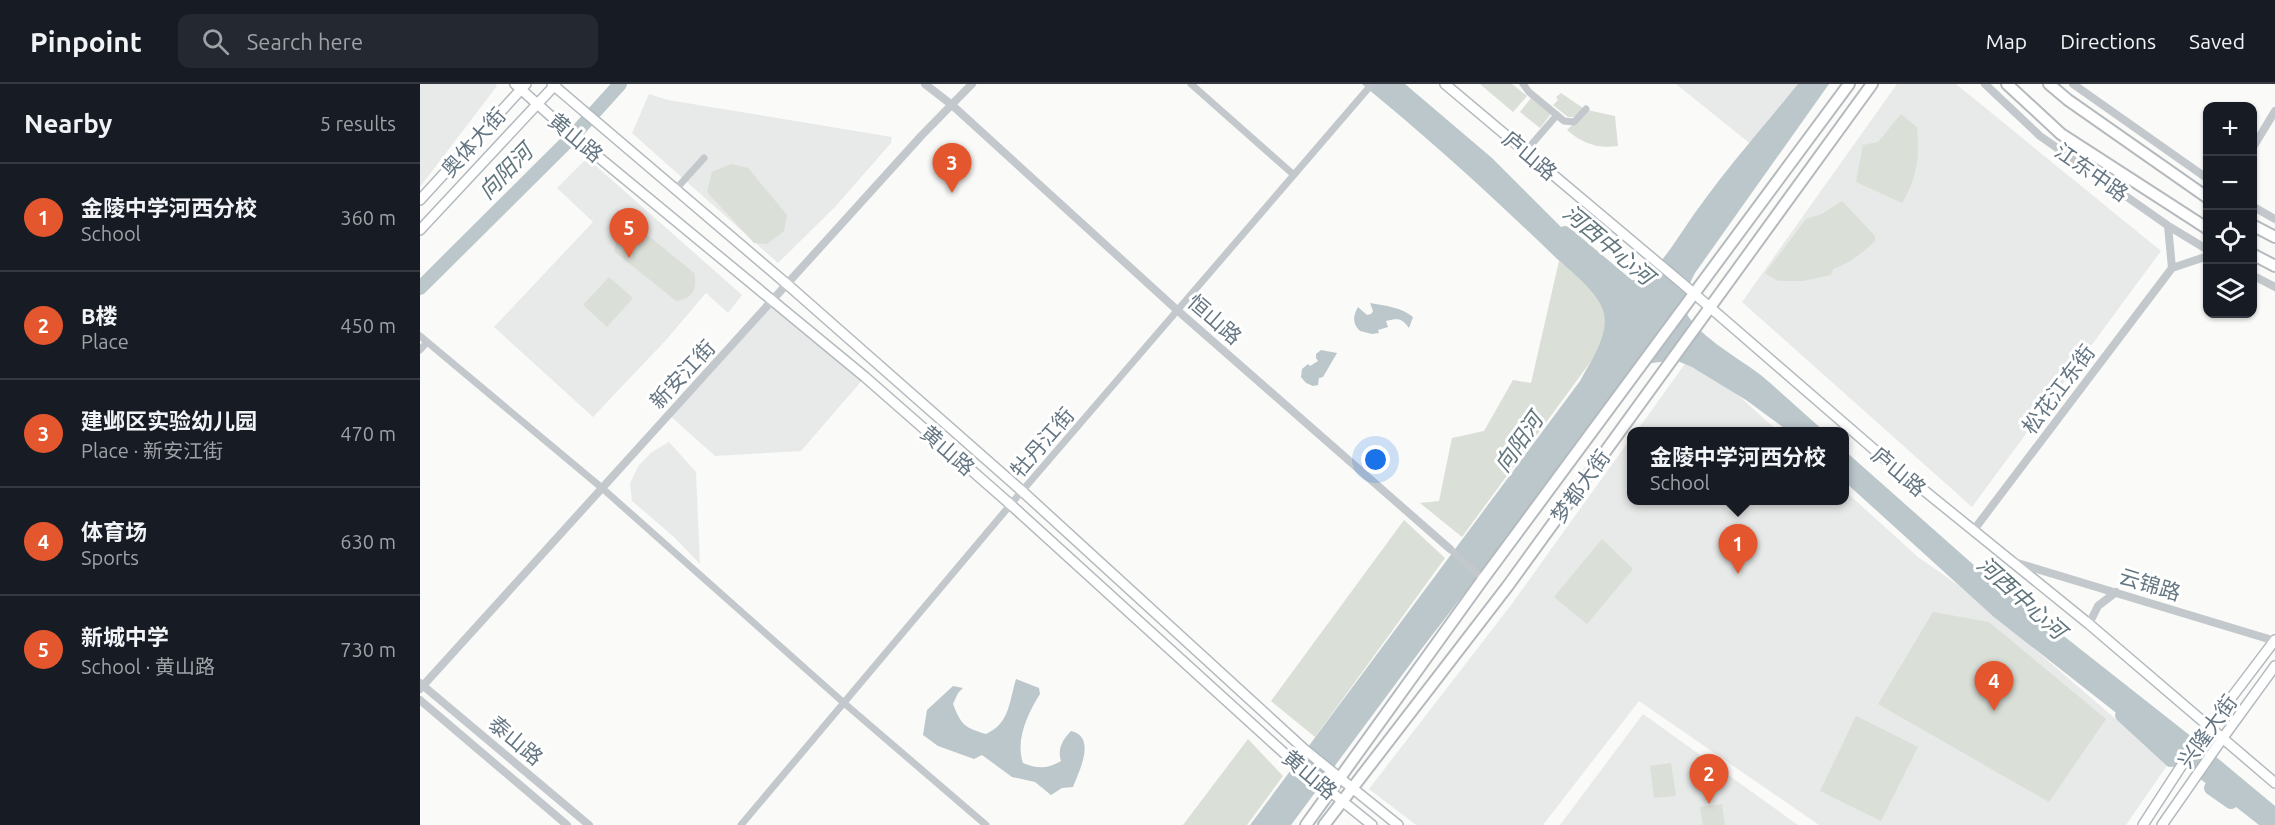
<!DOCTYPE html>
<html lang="en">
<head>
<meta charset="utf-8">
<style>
	body { margin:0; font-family:Ubuntu,"Noto Sans SC",sans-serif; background:#242831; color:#f1f3f6 }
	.controls { position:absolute; right:18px; top:18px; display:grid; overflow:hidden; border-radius:12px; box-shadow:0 2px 4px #0004 }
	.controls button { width:54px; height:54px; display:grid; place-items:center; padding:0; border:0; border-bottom:2px solid #363941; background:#171b24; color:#f1f3f6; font:30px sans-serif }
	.you { position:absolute; left:956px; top:376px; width:21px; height:21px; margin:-15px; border:4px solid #fff; border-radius:50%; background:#1a73e8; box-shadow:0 0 0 9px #1a73e833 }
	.badge { display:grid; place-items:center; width:39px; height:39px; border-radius:50%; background:#e4572e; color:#fff; font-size:20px; font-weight:700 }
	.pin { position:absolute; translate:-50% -50px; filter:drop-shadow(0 2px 3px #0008) }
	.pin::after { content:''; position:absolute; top:32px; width:21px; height:18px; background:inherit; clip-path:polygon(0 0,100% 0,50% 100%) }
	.popup { position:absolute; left:1207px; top:343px; width:222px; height:78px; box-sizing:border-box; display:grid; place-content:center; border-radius:12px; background:#171b24; filter:drop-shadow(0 2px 4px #0005); font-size:20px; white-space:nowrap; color:#9ea1a6 }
	.popup b { font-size:22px; color:#f1f3f6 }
	.popup::after { content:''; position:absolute; left:50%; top:100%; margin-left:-12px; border:12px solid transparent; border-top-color:#171b24 }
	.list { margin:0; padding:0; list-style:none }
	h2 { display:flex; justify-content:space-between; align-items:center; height:78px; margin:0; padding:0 24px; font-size:26px }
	h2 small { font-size:20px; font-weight:400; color:#9ea1a6 }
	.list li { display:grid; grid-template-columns:39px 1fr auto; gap:18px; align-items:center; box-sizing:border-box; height:108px; padding:0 24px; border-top:2px solid #363941 }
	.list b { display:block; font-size:22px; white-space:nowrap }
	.list p { margin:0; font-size:20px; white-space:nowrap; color:#9ea1a6 }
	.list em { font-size:20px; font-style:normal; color:#9ea1a6 }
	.icon { flex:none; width:33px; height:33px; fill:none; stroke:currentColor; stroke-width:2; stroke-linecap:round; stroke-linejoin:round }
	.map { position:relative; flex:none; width:1855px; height:741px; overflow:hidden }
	header { display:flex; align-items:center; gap:36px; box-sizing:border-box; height:84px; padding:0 30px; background:#171b24; border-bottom:2px solid #363941 }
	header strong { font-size:28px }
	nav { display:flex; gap:33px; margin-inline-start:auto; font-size:21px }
	.search { width:420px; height:54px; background:#242831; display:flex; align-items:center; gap:15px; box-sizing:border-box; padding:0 21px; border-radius:12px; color:#9ea1a6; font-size:22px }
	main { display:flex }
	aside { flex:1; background:#171b24 }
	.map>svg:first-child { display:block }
</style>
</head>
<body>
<header>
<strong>Pinpoint</strong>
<div class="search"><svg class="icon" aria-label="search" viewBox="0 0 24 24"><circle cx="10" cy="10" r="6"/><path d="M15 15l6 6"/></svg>Search here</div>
<nav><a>Map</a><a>Directions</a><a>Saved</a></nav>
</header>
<main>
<aside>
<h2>Nearby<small>5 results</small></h2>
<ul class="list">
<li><span class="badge">1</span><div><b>金陵中学河西分校</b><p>School</p></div><em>360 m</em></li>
<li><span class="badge">2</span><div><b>B楼</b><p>Place</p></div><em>450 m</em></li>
<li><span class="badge">3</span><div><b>建邺区实验幼儿园</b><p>Place · 新安江街</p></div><em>470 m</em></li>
<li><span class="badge">4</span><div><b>体育场</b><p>Sports</p></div><em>630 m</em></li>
<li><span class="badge">5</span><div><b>新城中学</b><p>School · 黄山路</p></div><em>730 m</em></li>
</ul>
</aside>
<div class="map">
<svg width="1855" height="741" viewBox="0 0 1855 741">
	<rect width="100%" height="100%" fill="#fafaf8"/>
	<path fill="#e8e9e9" d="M0,0h75l2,2 -77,101z
		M1256,0h131l-49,66z
		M1477,0h59l205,167 -189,256 -230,-205z
		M229,10l19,6 224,37 -1,6 -56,64 -57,56 -146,-130z
		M167,74l155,137 -14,18 -22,-20 -40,47 -73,77 -99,-90 99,-105 -36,-34z
		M353,218l92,75 -64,74 -86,5 -46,-41z
		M1272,270l86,77 -142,1z
		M1211,354l1,62h212l1,-9 73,66 50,35 200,172 -42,61h-307l-180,-124 -96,124h-127l-47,-36 142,-184z
		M249,358l27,30 4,92 -26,-27 -42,-36 -2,-18 9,-18 13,-13z
		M1223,630l155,111h-238z"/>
	<path fill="#dadfd7" d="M1060,0h32l15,12 -14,16z
		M1141,9l22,15 -9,9h-6l-15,-12 5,-5 -2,-3z
		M1111,14l20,16 -11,14 -20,-16z
		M1167,26l28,6 3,30c-21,3 -36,-3 -51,-16z
		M1481,30l16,13c3,28 0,52 -15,76l-46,-21 7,-37 15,-3z
		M311,80l17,4 39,47 -3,16 -17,13 -13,-1 -47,-51 5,-20z
		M1422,117l33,35v5c-14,13 -25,22 -42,28l-2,6 -28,6h-25l-13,-8 41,-54 16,-5z
		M209,143l10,1 55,45c4,15 -1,26 -18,28l-62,-50 4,-15z
		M1139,177l57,39 3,23 -157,214 -42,-34 19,-2 13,-63 32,-7 29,-51 18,3z
		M189,193l24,21 -26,29 -24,-22z
		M984,436l41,38 -130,179 -44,-36z
		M1182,455l31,30 -46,55 -33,-27z
		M1513,528l56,10 117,97 -57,83 -171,-98z
		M1436,632l62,31 -37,74 -61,-30z
		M828,655l35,37 -36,49h-64z
		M1251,679l5,33 -22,2 -4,-32z
		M1302,720l3,21h-22l-3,-18z"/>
	<path fill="#bbc7cb" d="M942,0h43l87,74 112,112c12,8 24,15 38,7 22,-11 42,-51 58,-71 30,-42 65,-81 98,-122h31l-134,189c-4,9 -14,23 -11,34 7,26 57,52 78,69 21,18 41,37 62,55h-36l-42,-31 -54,-33 -17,-7 -23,3 -17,9 -212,275 -132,178h-41l330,-444c10,-19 29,-45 24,-68 -5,-21 -35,-43 -51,-58 -61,-59 -125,-117 -191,-171z
		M950,219c16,3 31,4 43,14l-4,11c-7,-10 -11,-10 -23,-7l2,6 -10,3 1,3 -7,1 -12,-3c-8,-8 -7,-15 -2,-24l9,8 4,-1 2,-3z
		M901,266l16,3 -14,24 -4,1 -1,7 -5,1 -7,-3 -5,-6 1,-8 6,-5 2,2 8,-5 -2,-3v-4z
		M1424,366l132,117 221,174 78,65v19h-16l-265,-208 -149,-135z
		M596,595l23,9 1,6c-12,19 -25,46 -17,69 14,6 25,6 38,-2 -4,-12 2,-22 10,-30 26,6 8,40 2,56l-11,1 -11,7 -16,-13 -23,-5 -30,-22 -8,4 -36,-13 -15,-11 4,-25 26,-24 10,2 -5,5 -5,11c8,21 12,24 33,30 24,-11 23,-32 30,-55z"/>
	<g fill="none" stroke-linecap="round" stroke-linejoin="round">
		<path stroke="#bbc7cb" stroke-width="14" d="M1145,149l68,57
			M0,204l153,-152 47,-52
			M1702,631l49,45
			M1791,704l20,14"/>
		<g stroke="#b3babf" stroke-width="12">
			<path id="secondary" d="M95,0l58,52 292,241 145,127 285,259 77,62
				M132,0l236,201 234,206 282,258 94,76
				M1025,0l238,200 201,174 205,166 186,159
				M0,116l106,-116
				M0,146l136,-146
				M1723,741l48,-74 84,-111
				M1742,741l60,-86 53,-73"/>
		</g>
		<g stroke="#b5babe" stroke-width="14">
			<path id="primary" d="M1587,0l54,50 147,95
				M1629,0l19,16 140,98
				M1832,141l23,12
				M1832,170l23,12
				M886,741l177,-246 366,-495
				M904,741l183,-238 365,-503"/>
		</g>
		<path stroke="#c3c8cc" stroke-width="7" d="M771,0l103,91
			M1103,0l6,8 35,29 10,1 12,-13
			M1105,68l32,-37
			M256,105l28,-31
			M0,252l182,152 242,215 142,122
			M0,266l7,-8
			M1030,465l33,30
			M321,741l281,-334 350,-407"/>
		<path stroke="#c3c8cc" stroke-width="8" d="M505,0l27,21 225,205 273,239
			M1565,0l55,52 130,91 38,23
			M1653,0l135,95
			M1832,65l23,-38
			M1832,122l23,13
			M1748,142l4,42
			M1752,184l36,-12
			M1832,191l23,12
			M1553,447l199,-263
			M1594,478l261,79
			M1669,540l9,-18 18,-14
			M0,599l169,142
			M0,605l502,-554 50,-51
			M0,616l147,125"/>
		<use href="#secondary" stroke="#fff" stroke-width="9"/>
		<use href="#primary" stroke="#fff" stroke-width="10"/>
	</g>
	<g text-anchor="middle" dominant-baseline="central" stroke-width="6" stroke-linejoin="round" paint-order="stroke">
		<g font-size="21" fill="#657683" stroke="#fff">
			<text transform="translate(156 53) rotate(40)">黄山路</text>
			<text transform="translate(53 58) rotate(-48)">奥体大街</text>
			<text transform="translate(1110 71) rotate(40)">庐山路</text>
			<text transform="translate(1672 88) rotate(35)">江东中路</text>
			<text transform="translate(795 235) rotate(41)">恒山路</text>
			<text transform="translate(262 290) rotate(-47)">新安江街</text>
			<text transform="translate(1638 305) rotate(-53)">松花江东街</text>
			<text transform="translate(622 358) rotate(-49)">牡丹江街</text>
			<text transform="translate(528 366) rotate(41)">黄山路</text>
			<text transform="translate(1479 387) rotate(40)">庐山路</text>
			<text transform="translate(1160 402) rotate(-54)">梦都大街</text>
			<text transform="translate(1730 500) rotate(17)">云锦路</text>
			<text transform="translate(1787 647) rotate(-54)">兴隆大街</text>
			<text transform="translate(96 656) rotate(40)">泰山路</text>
			<text transform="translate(890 690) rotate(40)">黄山路</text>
		</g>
		<g font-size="22" font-style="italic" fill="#60757c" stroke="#fff">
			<text transform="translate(85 87) rotate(-46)">向阳河</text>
			<text transform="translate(1189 160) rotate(40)">河西中心河</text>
			<text transform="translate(1098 358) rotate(-55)">向阳河</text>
			<text transform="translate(1602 513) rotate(42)">河西中心河</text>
		</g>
	</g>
</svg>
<div class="controls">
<button>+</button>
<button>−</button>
<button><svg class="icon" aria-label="locate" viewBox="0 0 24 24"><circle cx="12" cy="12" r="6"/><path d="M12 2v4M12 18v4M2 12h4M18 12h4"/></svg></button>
<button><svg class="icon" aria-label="layers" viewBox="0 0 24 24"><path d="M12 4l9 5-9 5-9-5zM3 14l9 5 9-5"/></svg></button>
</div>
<div class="you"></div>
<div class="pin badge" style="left:1318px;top:490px">1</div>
<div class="popup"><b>金陵中学河西分校</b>School</div>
<div class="pin badge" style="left:1289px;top:720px">2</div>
<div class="pin badge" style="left:532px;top:109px">3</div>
<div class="pin badge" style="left:1574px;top:627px">4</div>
<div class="pin badge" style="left:209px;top:174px">5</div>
</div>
</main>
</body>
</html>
